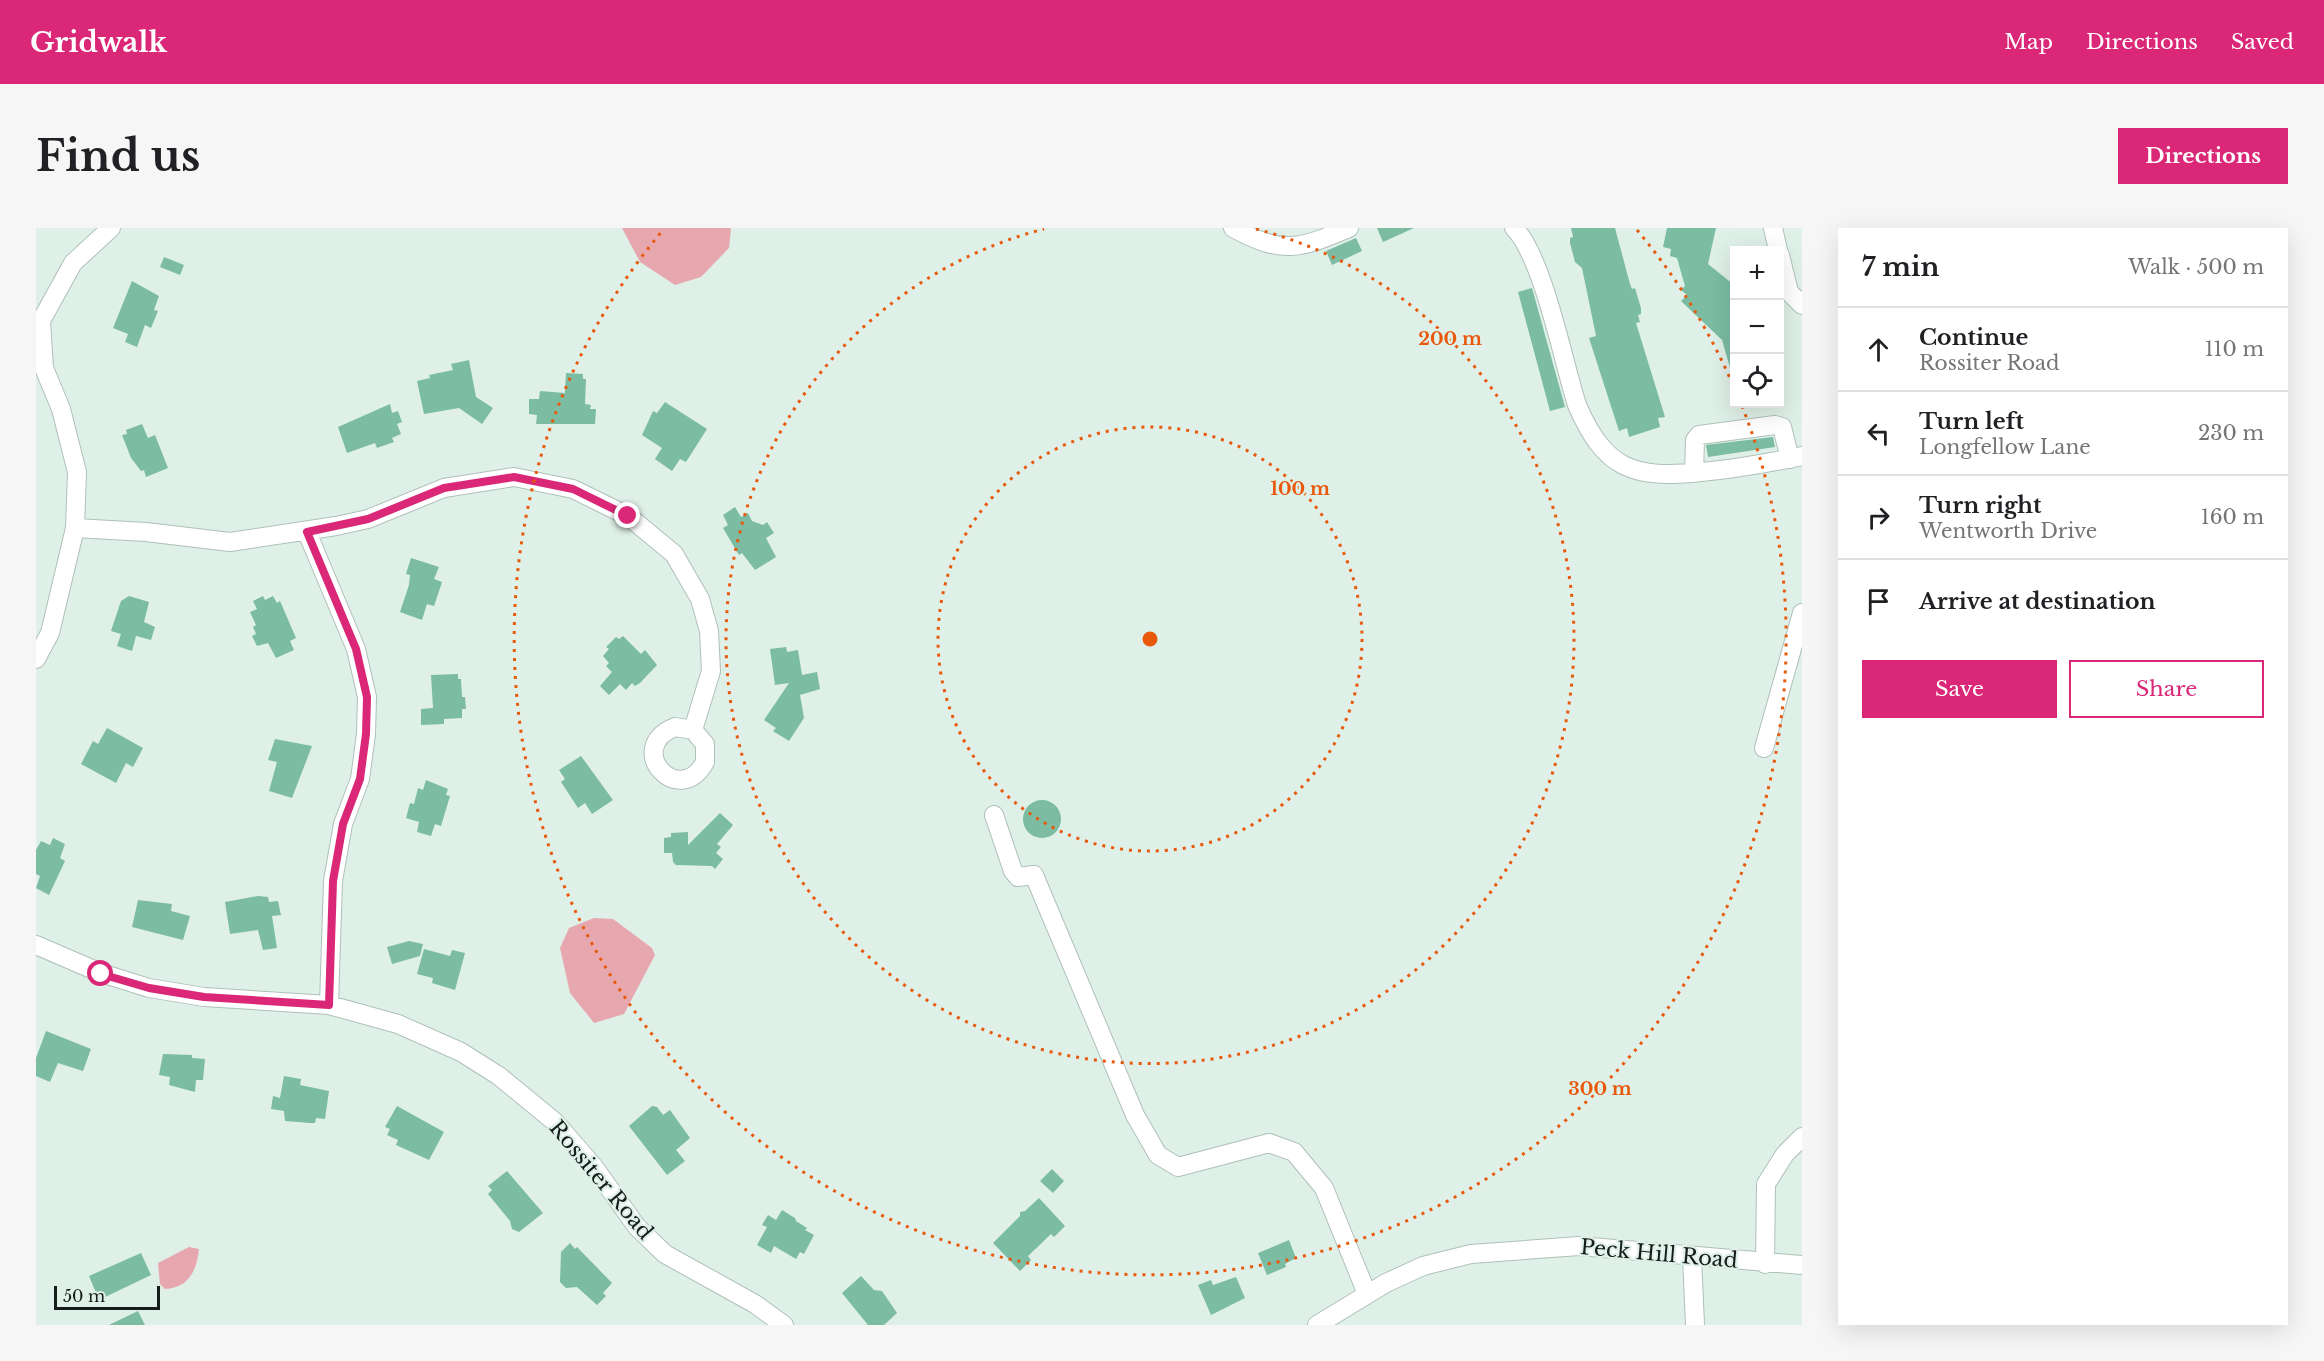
<!DOCTYPE html>
<html lang="en">
<head>
<meta charset="utf-8">
<style>
	body { margin:0; font-family:"Libre Baskerville",serif; background:#f6f6f6; color:#202124 }
	.controls { position:absolute; right:18px; top:18px; display:grid; overflow:hidden; border-radius:0px; box-shadow:0 6px 24px #0002 }
	.controls button { width:54px; height:54px; display:grid; place-items:center; padding:0; border:0; border-bottom:2px solid #e0e0e0; background:#fff; color:#202124; font:30px sans-serif }
	.scale { position:absolute; left:18px; bottom:15px; width:106px; box-sizing:border-box; padding-left:6px; border:3px solid #161c19; border-top:0; font-size:16px; line-height:21px; white-space:nowrap; color:#161c19; -webkit-text-stroke:4px #dff0e8; paint-order:stroke }
	.stop { position:absolute; width:18px; height:18px; margin:-14px; border:4px solid #db2777; border-radius:50%; background:#fff }
	.stop.end { background:#db2777; border-color:#fff; box-shadow:0 2px 6px #0008 }
	.list { margin:0; padding:0; list-style:none }
	h2 { display:flex; justify-content:space-between; align-items:center; height:78px; margin:0; padding:0 24px; font-size:26px }
	h2 small { font-size:20px; font-weight:400; color:#757577 }
	.list li { display:grid; grid-template-columns:39px 1fr auto; gap:18px; align-items:center; box-sizing:border-box; height:84px; padding:0 24px; border-top:2px solid #e0e0e0 }
	.list b { display:block; font-size:22px; white-space:nowrap }
	.list p { margin:0; font-size:20px; white-space:nowrap; color:#757577 }
	.list em { font-size:20px; font-style:normal; color:#757577 }
	.actions { display:flex; gap:12px; padding:18px 24px }
	.actions a { flex:1; padding:14px 0; border:2px solid #db2777; border-radius:0px; text-align:center; font-size:21px; color:#db2777 }
	.actions .main { background:#db2777; color:#fff }
	.icon { flex:none; width:33px; height:33px; fill:none; stroke:currentColor; stroke-width:2; stroke-linecap:round; stroke-linejoin:round }
	.map { position:relative; flex:none; width:1766px; height:1097px; overflow:hidden; border-radius:0px }
	header { display:flex; align-items:center; gap:36px; box-sizing:border-box; height:84px; padding:0 30px; background:#db2777; color:#fff }
	header strong { font-size:28px }
	nav { display:flex; gap:33px; margin-inline-start:auto; font-size:21px }
	.intro { display:flex; align-items:center; justify-content:space-between; box-sizing:border-box; height:144px; padding:0 36px }
	h1 { margin:0; font-size:42px }
	.button { padding:15px 27px; border-radius:0px; background:#db2777; color:#fff; font-size:21px; font-weight:700 }
	main { display:flex; gap:36px; padding:0 36px }
	aside { flex:1; background:#fff; border-radius:0px; box-shadow:0 6px 24px #0002 }
	.map>svg:first-child { display:block }
</style>
</head>
<body>
<header>
<strong>Gridwalk</strong>
<nav><a>Map</a><a>Directions</a><a>Saved</a></nav>
</header>
<div class="intro"><h1>Find us</h1><a class="button">Directions</a></div>
<main>
<div class="map">
<svg width="1766" height="1097" viewBox="0 0 1766 1097">
	<rect width="100%" height="100%" fill="#dff0e8"/>
	<path fill="#e7a7af" d="M586,0h109l-2,20 -28,29 -26,8 -35,-23z
		M558,690l19,1 39,29 3,7 -31,59 -30,9 -24,-30 -10,-45 9,-20z
		M153,1019l10,2c-2,22 -11,39 -34,40l-5,-5 -2,-21z"/>
	<path fill="#7bbca3" d="M1341,0h37l-31,14z
		M1535,0h44l15,56 2,5 3,-1 6,20v6l-3,1 2,7 -4,1 29,94 -7,1 2,9 -31,10 -2,-9 -8,3 -30,-93 7,-2 -14,-68 -7,-6 -5,-19v-5l3,-1z
		M1631,0h49l-8,36 26,21v86h-3l-9,-31 -41,-39 6,-6 -6,-5 4,-4 -8,-28 -7,-2 1,-7 -8,-2z
		M1320,10l6,13 -30,14 -6,-14z
		M128,29l20,8 -4,10 -20,-8z
		M96,53l27,15 -5,14 4,1 -7,17 -6,-3 -8,22 -12,-5 3,-8 -15,-6z
		M1496,60l33,119 -15,4 -32,-119z
		M433,132l7,37 17,11 -11,16 -23,-16 -35,6 -7,-33 13,-3 -1,-3 24,-5 -2,-6z
		M530,145l17,1v5h3l-1,25 6,1 -1,4h6l-1,15h-59l1,-9 -8,-1v-15h10l1,-8 25,2z
		M629,174l42,27 -21,33 -6,-3 -8,12 -17,-12 7,-11 -20,-13 11,-24 4,2z
		M354,176l2,9 6,-2 4,11 -5,2 4,10 -9,4 2,4 -17,6 -2,-5 -28,10 -9,-26z
		M106,196l6,14 7,-3 13,33 -22,9 -2,-7 -3,1 -10,-13 -9,-23 5,-1 -1,-4z
		M1737,209l2,10 -67,10 -2,-12z
		M699,279l6,10 7,-4 4,8 11,4 4,-3 7,11 -8,5 10,19 -21,13 -13,-17 -3,2 -16,-27 5,-3 -5,-10z
		M375,330l28,9 -5,12 8,3 -8,24 -7,-2 -5,16 -22,-8 9,-27 1,-10 -4,-1z
		M93,368l20,6 -5,20 11,5 -4,13 -15,-4 -4,15 -15,-5 4,-12 -10,-3 10,-30z
		M227,368l2,4 8,-4 4,7 3,-2 16,37 -6,3 4,9 -18,8 -8,-15 -11,3 -5,-10 4,-2 -3,-7 3,-2 -6,-13 7,-3 -4,-8z
		M587,408l18,18 4,-4 12,15 -17,18 -5,3 -3,-3 -6,7 -6,-6 -11,11 -9,-9 12,-14 -6,-6 3,-3 -6,-7 6,-7 -3,-2 10,-10 3,2z
		M750,419l1,5 11,-2 4,25 15,-3 3,17 -20,6 4,23 -15,23 -16,-10 3,-3 -12,-8 25,-37 -14,2 -5,-36z
		M422,446v5h3l1,18h3l1,12h-4v9l-18,1v5l-23,1v-16l12,-1 -2,-33z
		M71,500l36,20 -10,19 -7,-4 -10,20 -35,-19 12,-23 5,3z
		M239,511l37,7 -20,52 -23,-7 8,-29 -9,-2z
		M545,528l32,44 -21,14 -7,-11 -7,5 -17,-26 4,-3 -6,-9z
		M390,552l22,9 -2,6 4,1 -9,30 -6,-2 -4,12 -14,-4 2,-10 -13,-4 4,-15 4,1 4,-16 5,2z
		M987 591a19 19 0 1 1 38 0a19 19 0 1 1-38 0Z
		M684,585l13,12 -16,19 4,3 -5,6 7,6 -8,10 -3,-3 -36,-1 -3,-3 -1,-9h-8v-15l7,-1v-4l17,-1v13z
		M17,610l12,6 -5,14 5,3 -16,34 -13,-7 4,-12 -4,-2v-24l5,-9 9,4z
		M222,668l10,1 1,5 9,-1 3,14 -9,1 5,32 -14,2 -5,-20 -28,4 -5,-32z
		M102,672l34,4 -1,7 19,5 -7,24 -51,-13z
		M373,713l14,3 -3,12 -28,8 -5,-17z
		M388,721l26,7 2,-6 13,3 -10,37 -23,-7 1,-5 -16,-4z
		M10,803l45,18 -8,22 -25,-8 -8,19 -14,-6v-18z
		M127,826l29,1v3l13,1 -2,21h-7l-1,12 -26,-7 1,-8 -11,-2z
		M248,848l17,3 -1,6 29,6 -4,28 -9,-1 -1,5h-5l-25,-2 -1,-10 -13,-2 2,-13 7,2z
		M361,878l47,26 -15,28 -33,-15 2,-5 -11,-5 3,-6 -5,-2z
		M616,878l5,1 6,8 7,-5 20,28 -14,12 9,11 -18,14 -38,-49z
		M1016,941l12,12 -11,12 -13,-12z
		M471,943l36,42 -24,19 -7,-3 -2,-8 -22,-27 4,-4 -4,-4z
		M1003,970l26,28 -11,11 -3,-3 -23,22 3,4 -11,11 -27,-28 27,-27v-4l5,-1z
		M746,982l13,8 1,3 11,7 -2,2 9,5 -10,19 -4,-2 -4,7 -22,-13 -3,7 -14,-8 10,-18 -5,-2 6,-10 8,5z
		M1253,1012l7,18 -11,6 1,3 -19,8 -9,-22z
		M534,1015l5,6 2,-2 35,36 -9,10 3,3 -9,9 -20,-18 -11,1 -6,-6 1,-30z
		M105,1025l10,22 -52,25 -10,-24z
		M825,1048l13,14 8,1 15,22 -13,12h-16l-26,-32z
		M1200,1049l9,21 -34,17 -13,-30 13,-5 2,5z
		M102,1083l7,14h-36z"/>
	<g fill="none" stroke-linecap="round" stroke-linejoin="round">
		<g stroke="#afc0b8" stroke-width="20">
			<path id="minor" d="M1197,0c50,27 66,21 116,0
				M1478,0c29,29 49,133 63,177 28,65 57,74 124,67 34,-3 67,-9 101,-16
				M1737,0l5,22
				M1744,27l9,37 13,13
				M1658,245l1,-33 4,-5 76,-10 7,2 8,32
				M39,300l71,4 84,10 106,-16 32,-7 76,-31 70,-11 59,12 55,27 46,38 26,45 9,32 2,40 -18,59 12,14v18c-26,48 -82,-14 -30,-35l18,3
				M271,304l49,117 11,48 -1,37 -6,45 -17,45 -10,57 -4,124
				M0,431l14,-26 25,-105 2,-56 -16,-63 -17,-41 -3,-47 32,-58 38,-35
				M1728,520l38,-135
				M958,587l19,56 5,6 16,-2 101,240 23,40 20,12 91,-24 25,9 30,36 43,106
				M0,717l65,28 48,15 55,9 125,8 69,19 63,28 38,24 56,46 39,45 43,60 28,27 90,50 29,21
				M1656,1029l3,68
				M1729,1036l1,-80 19,-30 17,-17
				M1281,1097l69,-42 37,-17 48,-12 108,-8 223,19"/>
		</g>
		<use href="#minor" stroke="#fff" stroke-width="18"/>
	</g>
	<g fill="none" stroke-linecap="round" stroke-linejoin="round">
		<path stroke="#db2777" stroke-width="8" d="M65,746l48,14 55,9 125,8 4,-124 10,-57 17,-45 6,-45 1,-37 -11,-48 -49,-117 61,-13 76,-31 70,-11 59,12 55,27"/>
	</g>
	<g fill="none" stroke="#e8590c" stroke-width="3" stroke-dasharray="3 6">
		<circle cx="1114" cy="411" r="212"/>
		<path d="M1220 1A424 424 0 1 1 1008 1"/>
		<path d="M1601 2A636 636 0 0 1 1697 157M1706 178A636 636 0 1 1 627 2"/>
	</g>
	<g text-anchor="middle" dominant-baseline="central" stroke-width="4.5" stroke-linejoin="round" paint-order="stroke">
		<g font-size="21" fill="#161c19" stroke="#dff0e8">
			<text transform="translate(565 952) rotate(50)">Rossiter Road</text>
			<text transform="translate(1623 1026) rotate(5)">Peck Hill Road</text>
		</g>
	</g>
	<circle cx="1114" cy="411" r="9" fill="#e8590c" stroke="#dff0e8" stroke-width="3"/>
	<g font-size="18" text-anchor="middle" font-weight="bold" fill="#e8590c" stroke="#dff0e8" stroke-width="4.5" stroke-linejoin="round" paint-order="stroke">
		<text x="1414" y="117">200 m</text>
		<text x="1264" y="267">100 m</text>
		<text x="1564" y="867">300 m</text>
	</g>
</svg>
<div class="controls">
<button>+</button>
<button>−</button>
<button><svg class="icon" aria-label="locate" viewBox="0 0 24 24"><circle cx="12" cy="12" r="6"/><path d="M12 2v4M12 18v4M2 12h4M18 12h4"/></svg></button>
</div>
<div class="scale">50 m</div>
<div class="stop" style="left:65px;top:746px"></div>
<div class="stop end" style="left:592px;top:288px"></div>
</div>
<aside>
<h2>7 min<small>Walk · 500 m</small></h2>
<ul class="list">
<li><svg class="icon" aria-label="ahead" viewBox="0 0 24 24"><path d="M12 20V5M6 11l6-6 6 6"/></svg><div><b>Continue</b><p>Rossiter Road</p></div><em>110 m</em></li>
<li><svg class="icon" aria-label="left" viewBox="0 0 24 24"><path d="M17 20v-9H6M10 6l-5 5 5 5"/></svg><div><b>Turn left</b><p>Longfellow Lane</p></div><em>230 m</em></li>
<li><svg class="icon" aria-label="right" viewBox="0 0 24 24"><path d="M7 20v-9h11M14 6l5 5-5 5"/></svg><div><b>Turn right</b><p>Wentworth Drive</p></div><em>160 m</em></li>
<li><svg class="icon" aria-label="arrive" viewBox="0 0 24 24"><path d="M6 21V4h12l-3 4 3 4H6"/></svg><div><b>Arrive at destination</b></div></li>
</ul>
<div class="actions"><a class="main">Save</a><a>Share</a></div>
</aside>
</main>
</body>
</html>
